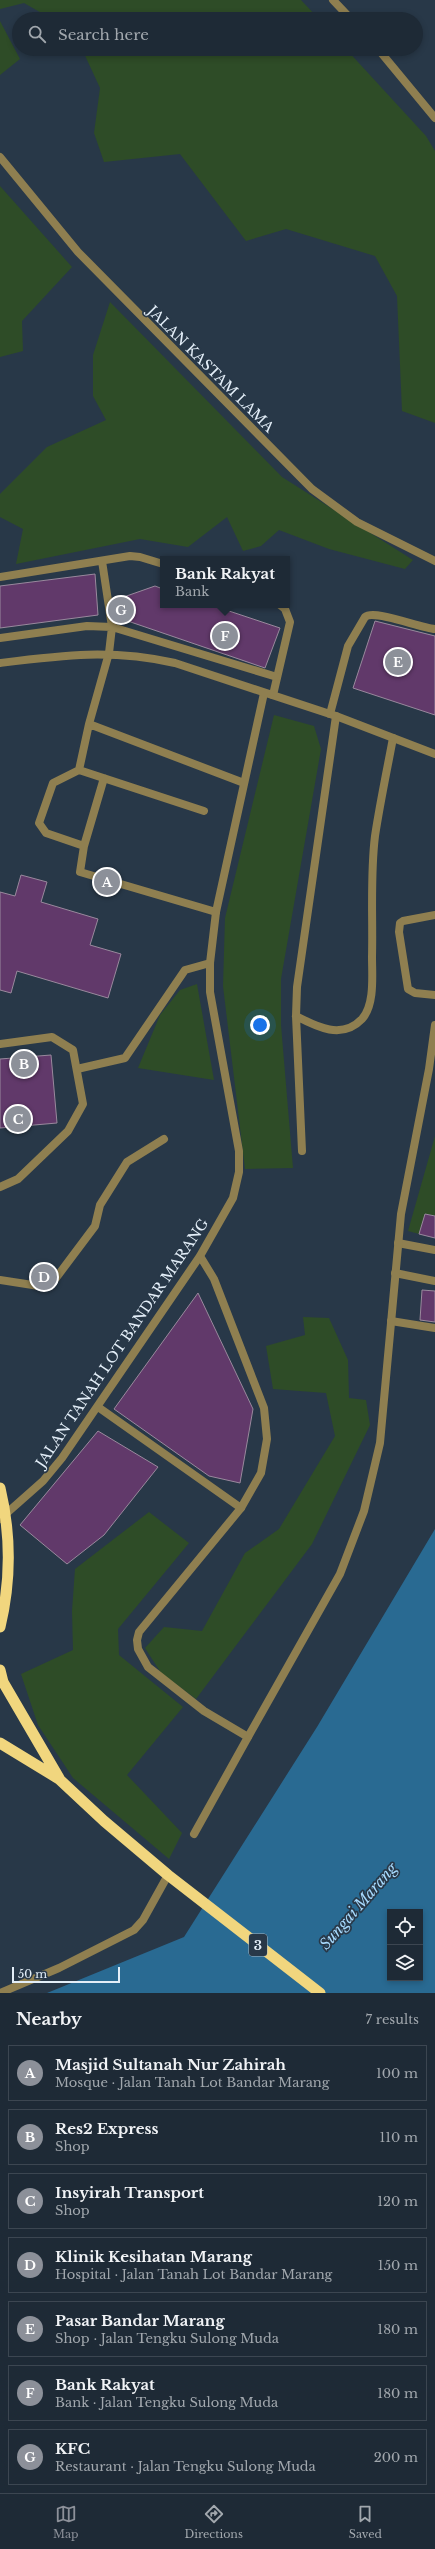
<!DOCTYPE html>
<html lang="en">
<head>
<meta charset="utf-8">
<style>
	body { margin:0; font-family:"Libre Baskerville",serif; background:#2b3642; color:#f1f3f6 }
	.controls { position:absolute; right:12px; bottom:12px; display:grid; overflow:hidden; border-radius:0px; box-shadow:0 2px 6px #0003 }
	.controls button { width:36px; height:36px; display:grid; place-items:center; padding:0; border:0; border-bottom:1px solid #3c4651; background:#1e2a36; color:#f1f3f6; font:20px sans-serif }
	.scale { position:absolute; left:12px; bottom:10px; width:108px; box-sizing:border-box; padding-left:4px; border:2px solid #e3eef8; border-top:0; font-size:11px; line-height:14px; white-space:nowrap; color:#e3eef8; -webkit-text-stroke:3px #283848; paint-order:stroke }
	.you { position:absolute; left:260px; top:1025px; width:14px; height:14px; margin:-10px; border:3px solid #fff; border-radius:50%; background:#1a73e8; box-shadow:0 0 0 6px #1a73e833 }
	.badge { display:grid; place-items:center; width:26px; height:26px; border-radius:50%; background:#8c9099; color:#fff; font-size:13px; font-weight:700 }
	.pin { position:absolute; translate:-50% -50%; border:2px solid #fff; box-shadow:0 1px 4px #0006 }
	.popup { position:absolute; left:160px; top:556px; width:130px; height:52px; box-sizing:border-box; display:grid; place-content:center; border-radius:0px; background:#1e2a36; filter:drop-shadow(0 1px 3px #0005); font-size:13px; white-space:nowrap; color:#a1a7ad }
	.popup b { font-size:15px; color:#f1f3f6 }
	.popup::after { content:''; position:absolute; left:50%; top:100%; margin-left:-8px; border:8px solid transparent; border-top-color:#1e2a36 }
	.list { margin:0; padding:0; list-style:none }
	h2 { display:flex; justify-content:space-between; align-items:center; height:52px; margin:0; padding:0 16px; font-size:17px }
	h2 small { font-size:13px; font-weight:400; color:#a1a7ad }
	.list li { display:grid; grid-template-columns:26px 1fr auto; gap:12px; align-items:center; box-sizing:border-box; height:56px; margin:0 8px 8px; padding:0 8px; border:1px solid #3c4651; border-radius:0px }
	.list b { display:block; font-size:15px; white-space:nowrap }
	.list p { margin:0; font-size:13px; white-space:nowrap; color:#a1a7ad }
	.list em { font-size:13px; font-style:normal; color:#a1a7ad }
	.icon { flex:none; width:22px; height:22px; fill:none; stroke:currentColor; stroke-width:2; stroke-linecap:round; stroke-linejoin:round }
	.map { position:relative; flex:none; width:435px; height:1993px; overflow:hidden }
	.search { position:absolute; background:#1e2a36; box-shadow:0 2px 6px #0003; left:12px; right:12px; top:12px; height:44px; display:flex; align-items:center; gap:10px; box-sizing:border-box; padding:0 14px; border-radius:22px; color:#a1a7ad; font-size:15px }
	.sheet { height:500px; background:#1e2a36 }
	nav { display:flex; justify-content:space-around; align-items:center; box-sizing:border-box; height:56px; border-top:1px solid #3c4651; background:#1e2a36; font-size:11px; color:#a1a7ad }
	nav a { display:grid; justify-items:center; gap:2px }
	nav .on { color:#8c9099 }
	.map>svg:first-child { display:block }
</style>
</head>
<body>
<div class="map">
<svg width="435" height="1993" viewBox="0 0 435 1993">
	<rect width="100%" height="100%" fill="#283848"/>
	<path fill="#2e4c27" d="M0,0h301l18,19h-267l-28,-16 -24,6z
		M0,21l20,38 -20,16z
		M82,49h264l80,87 9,15v272l-33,-12 -5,-115 -22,-40 -89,-27 -40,12 -66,-87 -76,8 -10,-29 6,-45z
		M0,186l72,81 -50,54 1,30 -23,6z
		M110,302l172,175 131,83 -8,9 -76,-20 -50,-19 -18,16 -18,5 -16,-34 -39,30 -48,-8 -124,25 7,-35 -23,-12v-23l47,-47 59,-27 -13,-24v-41z
		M274,715l40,11 7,23 -40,230v46l12,143 -48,1 -22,-183 2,-68z
		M197,984l17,96 -76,-12 22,-53 20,-25z
		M435,1136v80l-10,-2 -6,20 -11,-3z
		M303,1317l26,1 19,42 1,38 17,2 4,25 -58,119 -116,155 -35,-26 -16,-25 19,-21 38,4 43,-78 34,-24 56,-93 -9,-43 -53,-4 -7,-43 39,-11z
		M149,1512l40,31 -71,86 1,26 64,52 -56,68 55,58 -13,26 -96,-81 -35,-53 -17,-51 52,-24 -1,-39 3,-42z"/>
	<path fill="#296a92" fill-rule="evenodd" d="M435,1529v464h-388l137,-56 133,-210zM390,1912h30v66h-30z"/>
	<path fill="#61396a" stroke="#99899d" d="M95,574l3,41 -98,13v-42z
		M155,586l8,3v16h48l69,23 -15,40 -149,-51 -1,-8 3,-10z
		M375,621l60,15v79l-82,-27z
		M21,875l26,7 -6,20 57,17 -8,26 31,9 -13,44 -91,-27 -6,22 -11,-3v-98l15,4z
		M51,1055l6,68 -57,5v-69z
		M425,1214l10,2v22l-16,-4z
		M422,1290l13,1v31l-15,-2z
		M198,1293l55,116 -13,74 -31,-7 -95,-67z
		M98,1431l60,36 -54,68 -37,29 -47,-39z"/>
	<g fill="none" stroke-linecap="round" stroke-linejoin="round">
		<path stroke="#8f7f50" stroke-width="8" d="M102,561l10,66
			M0,577l130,-21 10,1 23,7
			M109,653l-20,71 155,59
			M273,695l17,-73 -5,-13 -5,-4
			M330,714l18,-68 17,-29c9,-8 55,11 70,12
			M89,724l-10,46 -26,13 -14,40 7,10 38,13 -4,26 136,40
			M79,770l125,41
			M84,846l20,-68
			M435,915l-32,6 -3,2 -1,9 9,57 7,4 20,2
			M296,1016c21,11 46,24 66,3 13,-14 10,-44 10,-62 1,-40 -2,-81 3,-121 5,-33 12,-66 18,-98
			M0,1044l52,-7 21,13 10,54 -15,27 -50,48 -18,8
			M77,1069l48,-11 60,-88 25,-7
			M302,1151l-6,-135 1,-29 39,-271
			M398,1243l37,7
			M395,1273l40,8
			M0,1280l39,6 17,-8 39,-52 5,-21 27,-43 37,-23
			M391,1321l44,7
			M98,1407l143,101
			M194,1834l54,-97"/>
		<path stroke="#8f7f50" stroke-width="8" d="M0,157l78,95 234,237 45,33 78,39
			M112,627l165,50
			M0,638l87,-12 25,1 -3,26
			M200,1256l14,23 50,129 3,31 -6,34 -20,35 -102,124 -2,8 1,9 10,18 56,44 44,26 92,-163 24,-63 16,-68 21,-229 28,-145 6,-44
			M0,1519l43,-38 19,-23 138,-202 33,-58 6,-26v-21l-29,-159v-29l6,-51 48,-219
			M0,1993l59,-25 75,-38 9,-10 25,-45"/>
		<path stroke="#8f7f50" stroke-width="8" d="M333,0l18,19
			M378,49l57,69
			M0,663c64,-8 111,-14 175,0l161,53 99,38"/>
		<path stroke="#f1d67e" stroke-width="11" d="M0,1488c11,46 11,93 0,139
			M0,1670l3,12 56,96
			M0,1743l59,36 45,42 64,54 152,118"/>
	</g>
	<g text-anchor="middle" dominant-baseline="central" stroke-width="3.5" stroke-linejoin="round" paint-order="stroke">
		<rect fill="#283848" stroke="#abb7c3" stroke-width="1" x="249" y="1934" width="18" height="22" rx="3"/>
		<g font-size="13" font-weight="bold" fill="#e3eef8">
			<text x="258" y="1945">3</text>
		</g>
		<g font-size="14" fill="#e3eef8" stroke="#283848">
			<text transform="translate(211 369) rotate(45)">JALAN KASTAM LAMA</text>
			<text transform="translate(122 1343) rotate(-56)">JALAN TANAH LOT BANDAR MARANG</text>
		</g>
		<g font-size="15" font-style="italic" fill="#a6d9fd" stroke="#283848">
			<text transform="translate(358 1906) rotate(-49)">Sungai Marang</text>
		</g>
	</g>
</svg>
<div class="controls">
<button><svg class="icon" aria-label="locate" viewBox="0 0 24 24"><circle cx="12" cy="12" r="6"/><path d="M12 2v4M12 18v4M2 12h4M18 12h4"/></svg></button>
<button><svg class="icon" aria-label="layers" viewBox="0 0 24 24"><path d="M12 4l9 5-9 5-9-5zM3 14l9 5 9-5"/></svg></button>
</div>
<div class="scale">50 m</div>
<div class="you"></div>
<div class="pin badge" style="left:107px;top:882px">A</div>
<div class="pin badge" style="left:24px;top:1064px">B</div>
<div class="pin badge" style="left:18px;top:1119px">C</div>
<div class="pin badge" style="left:44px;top:1277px">D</div>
<div class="pin badge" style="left:398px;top:662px">E</div>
<div class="pin badge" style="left:225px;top:636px">F</div>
<div class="popup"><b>Bank Rakyat</b>Bank</div>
<div class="pin badge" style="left:121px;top:610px">G</div>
<div class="search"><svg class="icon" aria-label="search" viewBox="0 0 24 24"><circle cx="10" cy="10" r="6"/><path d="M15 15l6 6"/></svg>Search here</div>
</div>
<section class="sheet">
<h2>Nearby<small>7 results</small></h2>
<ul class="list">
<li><span class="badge">A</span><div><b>Masjid Sultanah Nur Zahirah</b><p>Mosque · Jalan Tanah Lot Bandar Marang</p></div><em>100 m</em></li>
<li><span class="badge">B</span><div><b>Res2 Express</b><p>Shop</p></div><em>110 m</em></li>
<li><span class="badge">C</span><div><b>Insyirah Transport</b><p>Shop</p></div><em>120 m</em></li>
<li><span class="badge">D</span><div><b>Klinik Kesihatan Marang</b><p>Hospital · Jalan Tanah Lot Bandar Marang</p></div><em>150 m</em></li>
<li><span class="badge">E</span><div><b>Pasar Bandar Marang</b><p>Shop · Jalan Tengku Sulong Muda</p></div><em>180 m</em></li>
<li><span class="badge">F</span><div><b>Bank Rakyat</b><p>Bank · Jalan Tengku Sulong Muda</p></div><em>180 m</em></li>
<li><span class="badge">G</span><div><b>KFC</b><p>Restaurant · Jalan Tengku Sulong Muda</p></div><em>200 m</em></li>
</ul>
</section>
<nav>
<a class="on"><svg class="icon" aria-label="map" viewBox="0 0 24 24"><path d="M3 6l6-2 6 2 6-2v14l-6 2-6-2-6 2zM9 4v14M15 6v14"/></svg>Map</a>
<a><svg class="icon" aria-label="directions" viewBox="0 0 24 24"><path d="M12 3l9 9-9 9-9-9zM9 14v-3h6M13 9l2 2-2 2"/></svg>Directions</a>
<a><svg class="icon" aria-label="saved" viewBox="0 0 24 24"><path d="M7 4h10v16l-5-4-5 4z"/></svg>Saved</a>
</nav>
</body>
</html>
